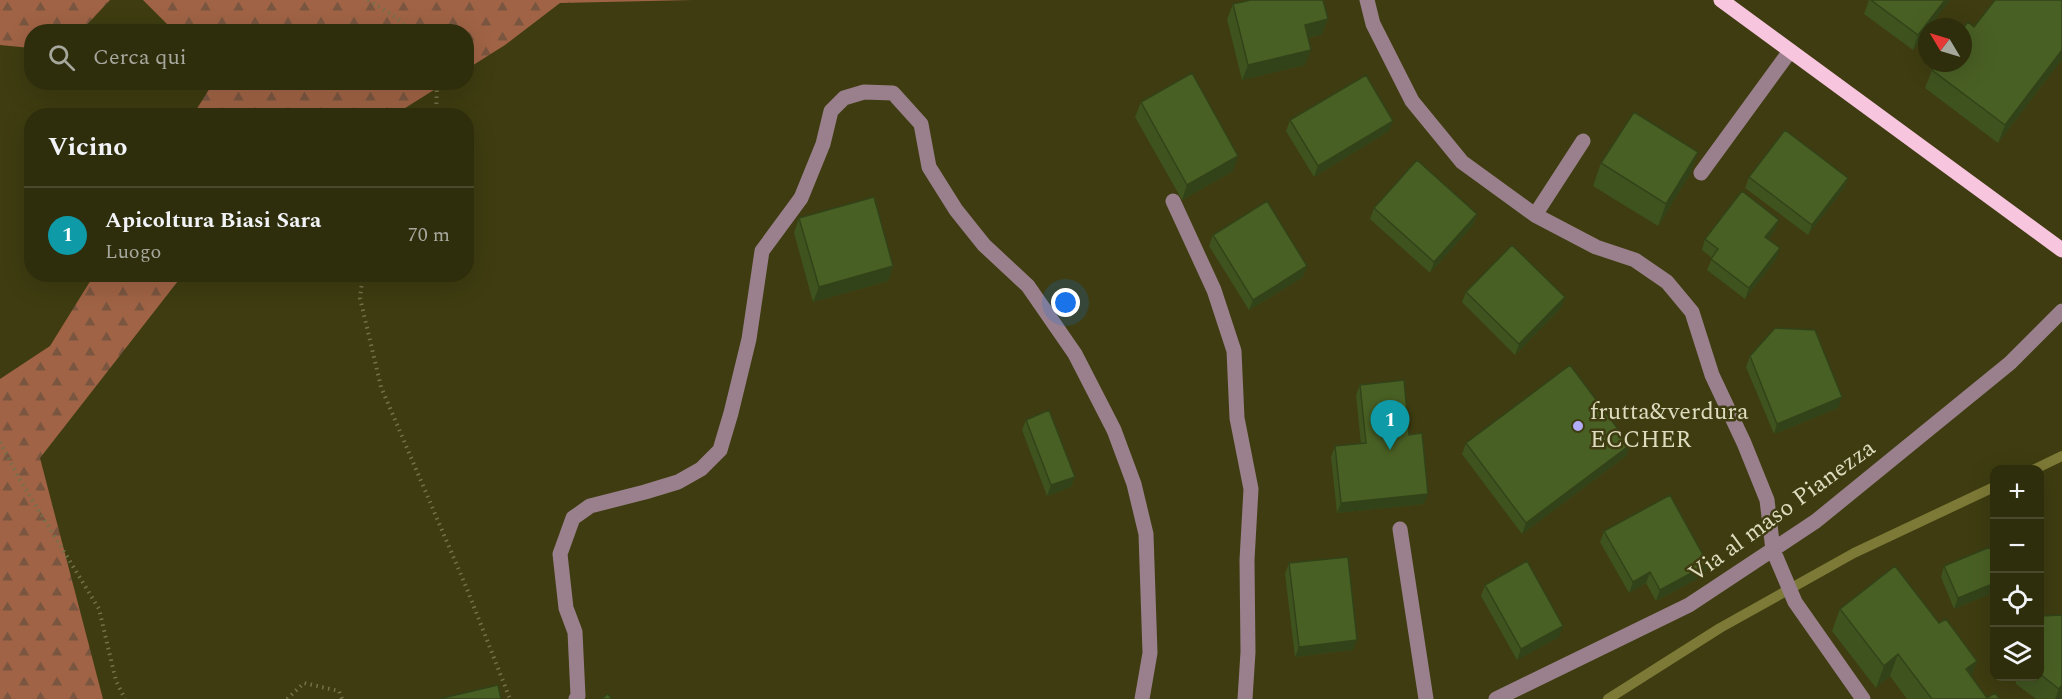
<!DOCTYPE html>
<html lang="it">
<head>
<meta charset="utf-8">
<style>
	body { margin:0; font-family:Spectral,serif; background:#3a391a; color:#f1f3f6 }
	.controls { position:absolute; right:18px; bottom:18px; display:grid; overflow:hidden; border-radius:12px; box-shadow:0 6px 24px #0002 }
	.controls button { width:54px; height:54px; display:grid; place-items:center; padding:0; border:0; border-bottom:2px solid #49492d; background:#2e2d0c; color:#f1f3f6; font:30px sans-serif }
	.compass { position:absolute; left:1918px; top:18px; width:54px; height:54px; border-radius:50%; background:#2e2d0c; box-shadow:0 6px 24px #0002; rotate:308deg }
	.you { position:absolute; left:1066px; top:303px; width:21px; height:21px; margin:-15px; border:4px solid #fff; border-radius:50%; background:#1a73e8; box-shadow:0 0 0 9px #1a73e833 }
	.badge { display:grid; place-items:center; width:39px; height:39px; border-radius:50%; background:#b2adf9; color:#fff; font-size:20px; font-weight:700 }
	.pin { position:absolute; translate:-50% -50px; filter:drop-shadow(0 2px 3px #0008) }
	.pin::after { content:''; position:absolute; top:32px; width:21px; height:18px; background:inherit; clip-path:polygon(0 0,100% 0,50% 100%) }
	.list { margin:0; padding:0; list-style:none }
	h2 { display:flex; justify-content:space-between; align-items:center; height:78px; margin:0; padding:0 24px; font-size:26px }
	h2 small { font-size:20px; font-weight:400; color:#a7a89d }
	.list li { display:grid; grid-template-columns:39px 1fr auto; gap:18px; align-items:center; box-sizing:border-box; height:96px; padding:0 24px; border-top:2px solid #49492d }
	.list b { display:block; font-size:22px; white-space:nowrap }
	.list p { margin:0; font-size:20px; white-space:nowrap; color:#a7a89d }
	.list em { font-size:20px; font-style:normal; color:#a7a89d }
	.icon { flex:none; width:33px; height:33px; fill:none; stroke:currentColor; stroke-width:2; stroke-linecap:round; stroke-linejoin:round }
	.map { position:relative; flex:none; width:2062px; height:699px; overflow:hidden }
	.search { position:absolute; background:#2e2d0c; box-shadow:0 6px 24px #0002; left:24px; top:24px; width:450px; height:66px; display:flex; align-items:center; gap:15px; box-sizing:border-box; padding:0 21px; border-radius:24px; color:#a7a89d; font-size:22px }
	.panel { position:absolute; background:#2e2d0c; box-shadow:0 6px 24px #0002; left:24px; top:108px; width:450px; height:174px; border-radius:24px }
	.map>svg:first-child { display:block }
</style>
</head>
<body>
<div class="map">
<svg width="2062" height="699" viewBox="0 0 2062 699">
	<defs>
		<pattern id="forest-firs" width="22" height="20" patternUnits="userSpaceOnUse" patternTransform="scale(1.5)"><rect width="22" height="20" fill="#a06345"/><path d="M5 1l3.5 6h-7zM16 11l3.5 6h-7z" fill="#7a5640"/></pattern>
	</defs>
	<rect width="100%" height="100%" fill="#3e3c10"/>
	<path fill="url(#forest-firs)" d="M0,0h110l-29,31 -49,1 -1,16 -31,-3z
		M143,0h550l-133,3 -55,42 -38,24 -1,-37 -292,-1z
		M213,83v-1l232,1 -51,32h-201z
		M94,275h92l-8,6 -138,177 63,241h-103v-320l50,-33z"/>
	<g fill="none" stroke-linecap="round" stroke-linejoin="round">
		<path stroke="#7d7a37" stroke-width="10" d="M2033,470l29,-14
			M1608,699l112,-71 134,-75 140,-66"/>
		<path stroke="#74724b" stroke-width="4" stroke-dasharray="1.5 4.5" stroke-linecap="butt" d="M368,0l29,18 13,14
			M436,116l1,-34
			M363,274l-3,24 21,89 86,202 43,110
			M0,442l19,36 80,131 17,72 9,18
			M287,699l17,-16 35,8 3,8"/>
		<path stroke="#99808c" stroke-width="15" d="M1367,0l6,24 39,77 50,61 73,53 61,32 39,13 32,22 25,30 20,63 32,68 23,57 6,50 22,52 68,97
			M1701,173l89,-122
			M1173,201l41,89 20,61 3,67 14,71 -4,71 1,92 -3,47
			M1535,215l48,-74
			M1400,529l26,170
			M576,699l2,-3 -3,-64 -9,-24 -6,-54 13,-36 17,-12 55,-14 33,-10 23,-13 19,-19 11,-37 18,-74 13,-88 39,-53 22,-54 8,-33 13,-13 20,-6 29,1 28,31 8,43 27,43 28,35 44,41 47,68 39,76 20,54 12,50 4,119 -8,46
			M1496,699l193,-94 127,-84 194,-158 52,-52"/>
		<path stroke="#f8c5df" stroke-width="15" d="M1721,0l341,250"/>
	</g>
	<path fill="#3f531f" d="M1869,0h81l-23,27v4l-14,19 -49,-36z
		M2062,0v59l-64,84 -73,-55 7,-18 42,-43z
		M1233,4l95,15 -6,15 -14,4 -3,27 -63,15 -15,-61z
		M1141,102l92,69 -51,29 -47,-83z
		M1290,120l99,11 -75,46 -28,-46z
		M1698,152l-8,22 -32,52 -65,-40 8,-23z
		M1749,177l99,1 -4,10 -36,47 -63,-47z
		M1374,208l103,6 -4,11 -43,48 -60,-54z
		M799,218l94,48 -5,15 -75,21 -19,-69z
		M1779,220l-4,10 -7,9 8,20 -31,40 -38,-29 5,-12 -10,-8 3,-11z
		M1213,235l90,42 -54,33 -40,-64z
		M1466,292l95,16 -46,47 -53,-53z
		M1750,356l88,52 -64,26 -28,-67z
		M1360,385l49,50 15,69 -87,9 -6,-56 4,-11 26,-2 -5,-49z
		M1026,420l49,57 -4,10 -24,9 -25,-66z
		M1466,443l164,2 -4,11 -104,78 -60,-80z
		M1604,531l104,33 -4,11 -48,26 -10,-18 -17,10 -29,-51z
		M1995,558v34l-41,17 -13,-32 3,-11z
		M1289,563l64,87 -58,7 -10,-83z
		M1485,585l74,52 -42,23 -36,-64z
		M1840,609l99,14 38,38 -6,16 16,21 13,1h-93l-17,-23 -14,12 -44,-57z
		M2062,615v82l-2,2h-24l-20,-15v-8h24v-60z"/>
	<path fill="#334319" d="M1945,0h5l-20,27h-3v4l-14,19 5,-15z
		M1328,19l-6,15 -23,6 6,-15z
		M1311,50l-6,15 -63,15 6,-15z
		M2062,50v9l-64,84 7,-18z
		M1393,121l-4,10 -75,46 4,-11z
		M1698,152l-8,22 -32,52 8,-22z
		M1238,156l-5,15 -51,29 5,-15z
		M1848,178l-4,10 -36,47 4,-10z
		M1477,214l-4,11 -43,48 4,-11z
		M1779,220l-4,10 -13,18 3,-11z
		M1780,248l-4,11 -31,40 4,-11z
		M893,266l-5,15 -75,21 6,-15z
		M1307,266l-4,11 -54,33 4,-10z
		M1565,297l-4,11 -46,47 4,-11z
		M1842,397l-4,11 -64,26 3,-10z
		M1630,445l-4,11 -104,78 4,-11z
		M1075,477l-4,10 -24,9 4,-11z
		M1428,494l-4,10 -87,9 4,-10z
		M1708,564l-4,11 -48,26 4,-11z
		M1650,572l-4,11 -17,10 4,-11z
		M1995,583v9l-41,17 4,-11z
		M1563,626l-4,11 -42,23 4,-11z
		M1357,640l-4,10 -58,7 4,-10z
		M1898,654l-8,22 -14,12 8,-22z
		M1977,661l-8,22 -3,-14z
		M2062,685v12l-2,2h-5l4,-10z"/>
	<path fill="#496024" stroke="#334319" stroke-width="1.5" d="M1251,0h72l5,19 -23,6 6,25 -63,15 -15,-61z
		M1871,0h74l-27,35z
		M1995,0h67v50l-57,75 -73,-55 5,-7h26v-35l5,-6 6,5z
		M1192,73l46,83 -51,29 -46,-83z
		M1366,75l27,46 -75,45 -28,-46z
		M1634,112l64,40 -32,52 -65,-41z
		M1785,130l63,48 -36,47 -63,-48z
		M1417,160l60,54 -43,48 -60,-54z
		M1742,191l37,29 -14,17 15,11 -31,40 -38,-29 7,-10 -13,-10z
		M874,197l19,69 -74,21 -20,-69z
		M1267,201l40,65 -54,34 -40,-65z
		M1512,245l53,52 -46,47 -53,-52z
		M1775,328l40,2 27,67 -65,27 -27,-68z
		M1570,365l60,80 -104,78 -60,-80z
		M1404,380l5,55 13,-2 6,61 -87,9 -6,-57 31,-3 -6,-58z
		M1049,410l26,67 -24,8 -25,-65z
		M1670,495l38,69 -48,26 -10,-18 -17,10 -29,-51z
		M1990,547l5,11v25l-37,15 -14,-32z
		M1348,557l9,83 -58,7 -10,-84z
		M1527,561l36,65 -42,23 -36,-64z
		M1895,566l44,57 7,-4 31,42 -11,8 21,29 8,-5 5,6h-68l-34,-45 -14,12 -44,-57z
		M2062,615v70l-3,4 -19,-15v-58z
		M498,685l3,14h-62z
		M608,694l4,5h-11z"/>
	<circle fill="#b2adf9" stroke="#3e3c10" stroke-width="2" cx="1578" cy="426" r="6"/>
	<g text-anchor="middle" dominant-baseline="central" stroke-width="5" stroke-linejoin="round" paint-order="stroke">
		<g font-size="24" fill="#dddcbf" stroke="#3e3c10" text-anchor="start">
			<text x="1590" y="412">frutta&amp;verdura<tspan x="1590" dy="28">ECCHER</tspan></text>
		</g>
		<g font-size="24" fill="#dddcbf" stroke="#3e3c10">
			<text transform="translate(1782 511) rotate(-36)">Via al maso Pianezza</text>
		</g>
	</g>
</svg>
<div class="controls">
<button>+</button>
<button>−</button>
<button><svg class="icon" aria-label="locate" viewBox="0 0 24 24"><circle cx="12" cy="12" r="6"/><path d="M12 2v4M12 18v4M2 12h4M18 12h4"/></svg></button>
<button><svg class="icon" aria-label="layers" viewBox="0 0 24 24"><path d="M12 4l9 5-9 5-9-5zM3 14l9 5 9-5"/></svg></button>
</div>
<svg class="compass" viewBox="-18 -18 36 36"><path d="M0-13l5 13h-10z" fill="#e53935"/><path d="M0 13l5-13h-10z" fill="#a7a89d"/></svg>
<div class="you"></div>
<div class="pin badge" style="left:1390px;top:450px;background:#0f9aa8">1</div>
<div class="search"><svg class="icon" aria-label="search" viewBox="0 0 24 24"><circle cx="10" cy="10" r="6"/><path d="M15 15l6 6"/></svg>Cerca qui</div>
<section class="panel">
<h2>Vicino<small></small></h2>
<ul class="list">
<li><span class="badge" style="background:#0f9aa8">1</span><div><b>Apicoltura Biasi Sara</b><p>Luogo</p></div><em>70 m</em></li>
</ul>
</section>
</div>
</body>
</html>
